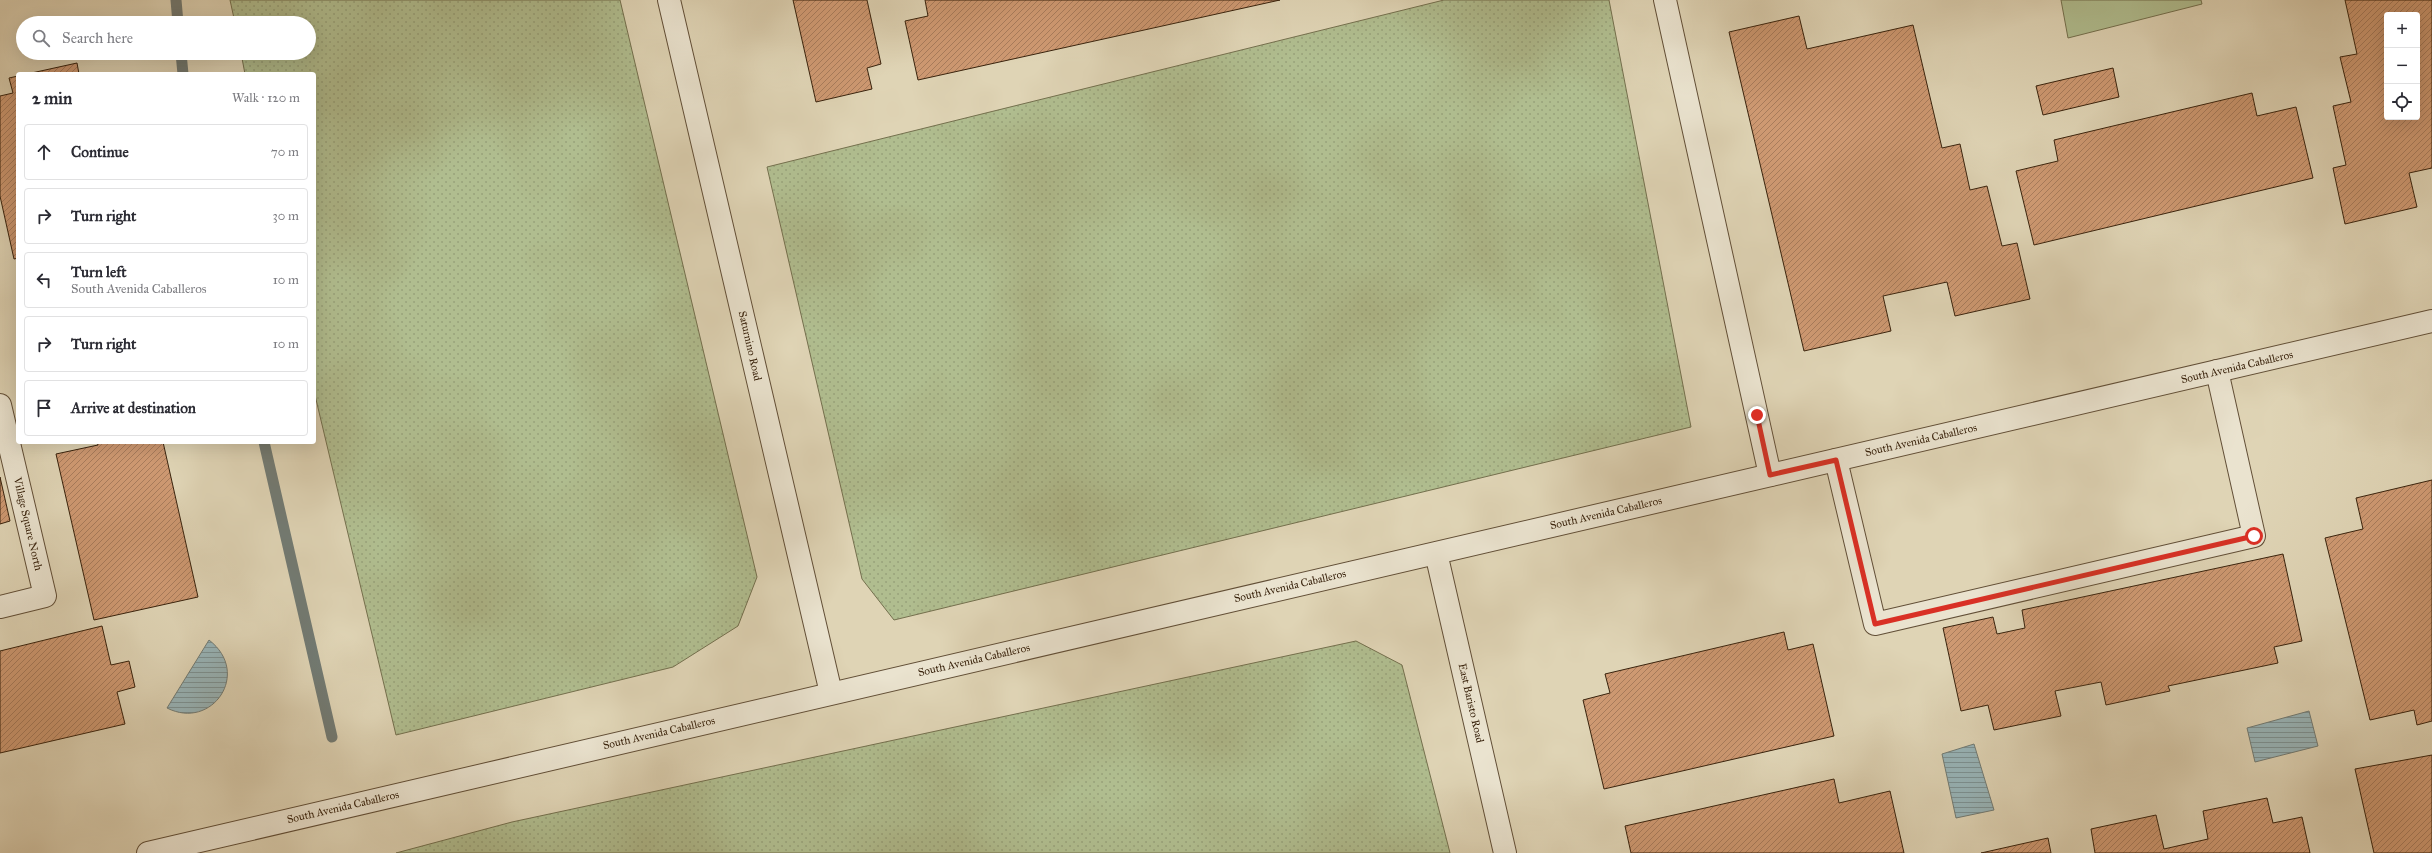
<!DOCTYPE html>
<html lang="en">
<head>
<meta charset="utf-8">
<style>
	body { margin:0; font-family:"IM FELL Great Primer",serif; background:#f7f7f7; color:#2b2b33 }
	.controls { position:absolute; right:12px; top:12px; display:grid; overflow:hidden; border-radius:4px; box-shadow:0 4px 16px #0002 }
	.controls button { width:36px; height:36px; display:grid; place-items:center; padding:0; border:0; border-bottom:1px solid #e1e1e2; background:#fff; color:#2b2b33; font:20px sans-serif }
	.stop { position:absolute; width:12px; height:12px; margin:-9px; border:3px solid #d93025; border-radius:50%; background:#fff }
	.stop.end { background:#d93025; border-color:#fff; box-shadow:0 1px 4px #0008 }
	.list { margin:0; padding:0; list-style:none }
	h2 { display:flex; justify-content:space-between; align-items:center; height:52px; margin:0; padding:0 16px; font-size:17px }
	h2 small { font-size:13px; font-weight:400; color:#7c7c81 }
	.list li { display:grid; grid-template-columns:26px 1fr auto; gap:12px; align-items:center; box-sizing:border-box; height:56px; margin:0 8px 8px; padding:0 8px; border:1px solid #e1e1e2; border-radius:4px }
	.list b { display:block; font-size:15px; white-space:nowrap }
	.list p { margin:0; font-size:13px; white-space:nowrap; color:#7c7c81 }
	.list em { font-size:13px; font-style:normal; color:#7c7c81 }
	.icon { flex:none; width:22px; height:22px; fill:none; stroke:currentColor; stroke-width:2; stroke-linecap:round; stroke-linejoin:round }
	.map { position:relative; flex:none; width:2432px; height:853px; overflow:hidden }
	.search { position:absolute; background:#fff; box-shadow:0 4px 16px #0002; left:16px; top:16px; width:300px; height:44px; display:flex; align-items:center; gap:10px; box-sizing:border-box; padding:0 14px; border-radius:22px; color:#7c7c81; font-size:15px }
	.panel { position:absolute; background:#fff; box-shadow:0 4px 16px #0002; left:16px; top:72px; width:300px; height:372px; border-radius:4px }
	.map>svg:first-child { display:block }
</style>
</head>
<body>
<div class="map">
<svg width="2432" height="853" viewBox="0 0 2432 853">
	<defs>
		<pattern id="grass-dots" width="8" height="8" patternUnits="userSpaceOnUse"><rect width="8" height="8" fill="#b0bd8f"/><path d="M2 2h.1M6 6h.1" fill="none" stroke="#98a27a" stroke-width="1.8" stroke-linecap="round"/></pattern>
		<pattern id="water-rules" width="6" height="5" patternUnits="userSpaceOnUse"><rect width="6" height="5" fill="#98b5b9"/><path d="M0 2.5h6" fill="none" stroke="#7d9395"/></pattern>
		<pattern id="building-hatch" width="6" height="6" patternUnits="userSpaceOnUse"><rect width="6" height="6" fill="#ce9972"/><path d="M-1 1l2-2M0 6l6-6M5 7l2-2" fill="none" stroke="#a87c5c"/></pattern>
	</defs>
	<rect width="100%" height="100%" fill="#dfd4b5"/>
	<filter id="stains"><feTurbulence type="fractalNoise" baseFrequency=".005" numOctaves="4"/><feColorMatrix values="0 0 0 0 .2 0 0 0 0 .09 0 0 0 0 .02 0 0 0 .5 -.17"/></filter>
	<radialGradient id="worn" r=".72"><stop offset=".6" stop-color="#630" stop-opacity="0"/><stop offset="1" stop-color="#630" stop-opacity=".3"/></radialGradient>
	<path fill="url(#grass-dots)" stroke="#74704e" d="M230,0h390l137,577 -19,49 -65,41 -277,68 -82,-344v-317h-69l-4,-21h68v-30h-74z
		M1444,0h165l82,427 -797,193 -32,-41 -95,-412z
		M1356,641l46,24 48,188h-1054l116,-31z"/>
	<path fill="#b0bd8f" stroke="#74704e" d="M2061,0h140l1,4 -134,34z"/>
	<path fill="url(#water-rules)" stroke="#727b74" d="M209,640c43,33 3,91 -42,68z
		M2309,711l9,35 -63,16 -8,-34z
		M1974,744l20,66 -38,8 -14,-64z"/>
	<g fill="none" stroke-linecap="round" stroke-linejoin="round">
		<path stroke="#727b74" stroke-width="11" d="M176,0l2,23
			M181,53l2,21
			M264,442l68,295"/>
	</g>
	<path fill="url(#building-hatch)" stroke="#39230d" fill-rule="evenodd" d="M793,0h74l14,64 -14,4 5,21 -56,13z
		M925,0h355l-362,80 -13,-59 23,-5z
		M2345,0h87v168l-23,5 8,34 -72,17 -12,-56 13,-3 -13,-59 18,-4 -11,-45 17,-3zM2387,15h30v102h-30z
		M1799,16l8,33 106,-24 29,123 18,-4 10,46 17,-4 15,60 15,-3 13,56 -75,17 -8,-34 -64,14 8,35 -87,20 -75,-319z
		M77,63l2,11h-52z
		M2113,68l6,29 -76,18 -7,-29z
		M18,76v182l-4,1 -14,-63v-100l13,-3 -4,-15z
		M2252,93l5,23 39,-9 17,71 -279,67 -18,-74 42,-10 -4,-21z
		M97,442h66l35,155 -104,23 -38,-166 42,-9z
		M0,477l10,44 -10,3z
		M2432,480v241l-15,4 -3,-15 -44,10 -45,-182 38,-9 -7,-31z
		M2283,554l19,87 -28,6 4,16 -110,23 2,5 -64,14 -5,-23 -46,9 6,25 -67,14 -6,-25 -27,6 -18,-83 50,-11 4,17 28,-6 -3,-18z
		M102,626l9,39 18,-4 6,26 -18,5 8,32 -125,29v-102z
		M1784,632l4,18 25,-6 21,92 -230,53 -21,-89 27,-7 -5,-19z
		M2432,755v98h-58l-19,-84z
		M1834,779l5,24 51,-12 14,62h-273l-6,-27z
		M2267,798l6,25 29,-6 8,36h-215l-4,-24 65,-14 8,34 44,-10 -5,-28z
		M2048,838l3,15h-70z"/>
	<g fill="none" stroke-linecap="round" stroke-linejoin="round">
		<g stroke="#624f37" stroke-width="24">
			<path id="service" d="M1836,460l39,164 379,-88 -37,-165"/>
		</g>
		<g stroke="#624f37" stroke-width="24">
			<path id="minor" d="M669,0l162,693
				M1665,0l105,475
				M0,405l45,191 -45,11"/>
		</g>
		<g stroke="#624f37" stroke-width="24">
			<path id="tertiary" d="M1436,553l69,300
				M148,853l2284,-532"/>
		</g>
		<use href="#service" stroke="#eae3cf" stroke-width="22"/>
		<use href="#minor" stroke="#eae3cf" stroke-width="22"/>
		<use href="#tertiary" stroke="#eae3cf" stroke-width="22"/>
	</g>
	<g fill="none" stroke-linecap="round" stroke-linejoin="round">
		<path stroke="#d93025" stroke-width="5" d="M1757,415l13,60 66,-15 39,164 379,-88"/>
	</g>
	<g text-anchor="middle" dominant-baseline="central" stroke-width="3.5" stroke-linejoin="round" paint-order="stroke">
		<g font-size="11" fill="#39230d" stroke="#eae3cf">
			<text transform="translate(750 346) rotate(77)">Saturnino Road</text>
			<text transform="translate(2237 367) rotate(-13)">South Avenida Caballeros</text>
			<text transform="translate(1921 440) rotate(-13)">South Avenida Caballeros</text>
			<text transform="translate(1606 513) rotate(-13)">South Avenida Caballeros</text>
			<text transform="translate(28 524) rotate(77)">Village Square North</text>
			<text transform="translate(1290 586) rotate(-13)">South Avenida Caballeros</text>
			<text transform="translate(974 660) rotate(-13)">South Avenida Caballeros</text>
			<text transform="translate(1471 703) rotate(77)">East Baristo Road</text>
			<text transform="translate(659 733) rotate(-13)">South Avenida Caballeros</text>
			<text transform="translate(343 807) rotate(-13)">South Avenida Caballeros</text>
		</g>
	</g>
	<rect width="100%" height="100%" filter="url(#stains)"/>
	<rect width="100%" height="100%" fill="url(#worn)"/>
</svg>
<div class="controls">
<button>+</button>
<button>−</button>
<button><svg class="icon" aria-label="locate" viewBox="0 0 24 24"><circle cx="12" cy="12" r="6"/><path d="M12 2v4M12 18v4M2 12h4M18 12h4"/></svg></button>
</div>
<div class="stop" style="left:2254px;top:536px"></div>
<div class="stop end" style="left:1757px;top:415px"></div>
<div class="search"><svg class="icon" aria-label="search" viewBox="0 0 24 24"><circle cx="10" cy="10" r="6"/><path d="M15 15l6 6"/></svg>Search here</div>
<section class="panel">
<h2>2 min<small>Walk · 120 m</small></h2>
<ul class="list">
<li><svg class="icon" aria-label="ahead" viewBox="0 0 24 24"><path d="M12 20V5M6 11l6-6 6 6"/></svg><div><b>Continue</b></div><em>70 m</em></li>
<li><svg class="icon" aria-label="right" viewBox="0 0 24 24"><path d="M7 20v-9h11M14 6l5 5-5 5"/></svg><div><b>Turn right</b></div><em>30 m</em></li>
<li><svg class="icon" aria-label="left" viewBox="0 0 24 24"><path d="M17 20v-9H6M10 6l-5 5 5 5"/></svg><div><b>Turn left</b><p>South Avenida Caballeros</p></div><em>10 m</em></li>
<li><svg class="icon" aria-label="right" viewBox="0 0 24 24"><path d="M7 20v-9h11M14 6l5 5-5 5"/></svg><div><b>Turn right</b></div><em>10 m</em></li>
<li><svg class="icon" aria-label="arrive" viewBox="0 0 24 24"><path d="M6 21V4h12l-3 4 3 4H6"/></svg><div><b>Arrive at destination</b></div></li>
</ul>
</section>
</div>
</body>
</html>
